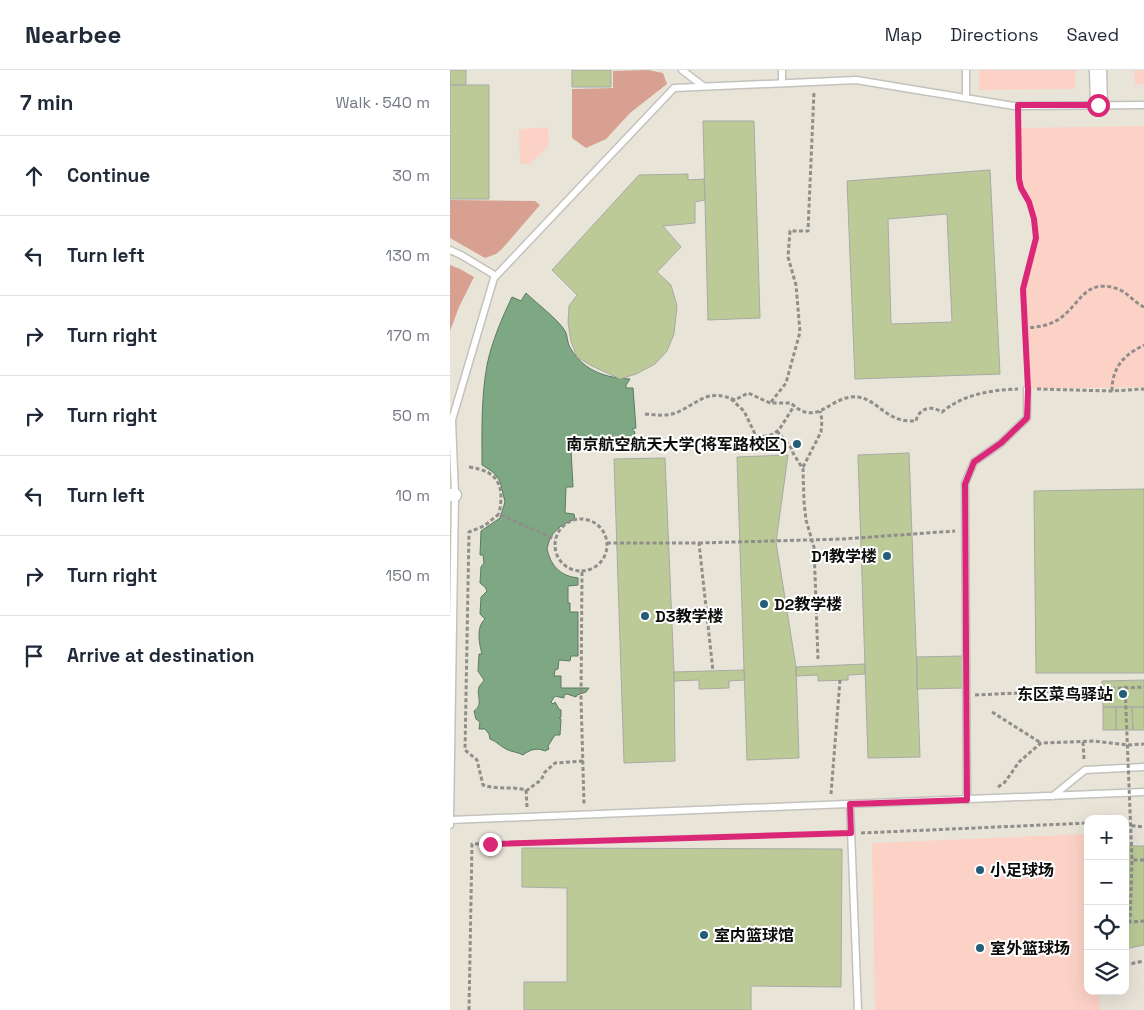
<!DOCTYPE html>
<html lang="en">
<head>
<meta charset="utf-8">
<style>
	body { margin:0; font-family:"Space Grotesk","Noto Sans SC",sans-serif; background:#f6f6f7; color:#1f2937 }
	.controls { position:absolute; right:15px; bottom:15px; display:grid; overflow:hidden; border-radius:10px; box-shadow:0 5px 20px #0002 }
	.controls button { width:45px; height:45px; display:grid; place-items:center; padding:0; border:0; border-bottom:1px solid #e0e1e3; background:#fff; color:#1f2937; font:25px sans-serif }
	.stop { position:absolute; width:15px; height:15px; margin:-11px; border:4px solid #db2777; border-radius:50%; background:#fff }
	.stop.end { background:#db2777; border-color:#fff; box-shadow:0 1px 5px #0008 }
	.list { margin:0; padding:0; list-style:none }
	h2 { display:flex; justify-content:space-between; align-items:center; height:65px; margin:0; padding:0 20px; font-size:21px }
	h2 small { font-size:16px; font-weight:400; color:#747a83 }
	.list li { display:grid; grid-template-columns:32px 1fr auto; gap:15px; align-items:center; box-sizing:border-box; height:80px; padding:0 20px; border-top:1px solid #e0e1e3 }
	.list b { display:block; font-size:19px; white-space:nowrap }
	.list em { font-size:16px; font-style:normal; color:#747a83 }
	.icon { flex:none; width:28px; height:28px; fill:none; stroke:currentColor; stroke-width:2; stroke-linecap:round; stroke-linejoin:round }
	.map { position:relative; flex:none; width:694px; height:940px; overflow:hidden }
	header { display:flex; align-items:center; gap:30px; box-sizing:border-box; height:70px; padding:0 25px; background:#fff; border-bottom:1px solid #e0e1e3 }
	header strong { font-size:24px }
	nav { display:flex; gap:28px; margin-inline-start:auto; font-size:18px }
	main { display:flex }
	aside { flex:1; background:#fff }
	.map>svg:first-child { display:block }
</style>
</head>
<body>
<header>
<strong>Nearbee</strong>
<nav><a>Map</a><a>Directions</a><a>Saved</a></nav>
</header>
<main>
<aside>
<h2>7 min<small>Walk · 540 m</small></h2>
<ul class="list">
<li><svg class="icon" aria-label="ahead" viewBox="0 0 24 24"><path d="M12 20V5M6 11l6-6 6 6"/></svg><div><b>Continue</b></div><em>30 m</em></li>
<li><svg class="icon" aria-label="left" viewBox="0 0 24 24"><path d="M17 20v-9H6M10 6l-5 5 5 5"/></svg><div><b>Turn left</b></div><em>130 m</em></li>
<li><svg class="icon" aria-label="right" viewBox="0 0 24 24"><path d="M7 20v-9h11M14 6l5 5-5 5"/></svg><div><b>Turn right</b></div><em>170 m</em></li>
<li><svg class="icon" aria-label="right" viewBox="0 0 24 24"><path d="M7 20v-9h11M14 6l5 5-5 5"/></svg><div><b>Turn right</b></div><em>50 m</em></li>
<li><svg class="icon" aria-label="left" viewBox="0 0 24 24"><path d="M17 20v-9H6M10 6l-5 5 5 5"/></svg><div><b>Turn left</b></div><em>10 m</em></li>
<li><svg class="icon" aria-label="right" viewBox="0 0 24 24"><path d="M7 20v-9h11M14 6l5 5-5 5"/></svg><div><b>Turn right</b></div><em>150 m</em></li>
<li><svg class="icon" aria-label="arrive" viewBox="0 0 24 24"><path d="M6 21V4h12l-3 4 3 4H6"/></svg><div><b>Arrive at destination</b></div></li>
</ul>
</aside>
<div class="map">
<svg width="694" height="940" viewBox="0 0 694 940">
	<rect width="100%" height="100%" fill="#f2f0eb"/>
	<path fill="#e8e4d8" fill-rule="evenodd" d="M0,0h694v940h-694zM638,749h37v172h-37z"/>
	<path fill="#fdd2c6" d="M529,0h96v19l-96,1z
		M684,0h10v14l-9,1z
		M694,56v261l-117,2 -4,-100 6,-23 6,-37 -1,-10 -15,-40v-51z
		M98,57l1,18 -19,19h-10l-1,-35z
		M638,764v157h11l1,19h-225l-3,-167z"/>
	<path fill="#d8a090" d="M198,0l15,3 4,11 -37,29 -24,26 -20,9 -14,-10v-49l41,-1v-17z
		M0,130l85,1 5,4 -38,44 -6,5 -11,4 -35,-20z
		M0,195l10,4 14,8 -15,30 -9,24z"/>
	<path fill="#7ea883" stroke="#5c7a5f" d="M76,223c9,9 33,27 39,38 3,5 2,13 6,18 13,22 35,29 59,30l-4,6v3h7l3,40 -4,1 3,3 -4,13 -45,-1v6l-15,-1 2,38h-7l-1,26 9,1 1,5c-15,6 -25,13 -28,30 4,17 13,27 31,29v7l-10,1v17h2v9h8v44h-7l-1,5 -11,-1 -1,9 -3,1 -1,6h7v12h28l-3,4 -9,3 -1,2 -9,-3 -3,1v3l-9,-2 -4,6 2,2 2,-2 4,7 2,1v7l-2,1 2,1 -1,16h-5l-7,11 1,3 -4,2c-8,-4 -16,-1 -22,4 -5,-3 -12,-3 -17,-6 -6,-3 -10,-8 -16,-10l-1,-5 -4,-5h-6l1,-7 -4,-3 -2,-8c10,-7 2,-15 5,-24 0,-1 5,-6 5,-7l-6,-9 1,-17h3c-3,-11 -6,-27 3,-35l-5,-5 1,-17 6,-6 -2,-4 -5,-4 1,-16 3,-4 -1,-8h-3l1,-24 19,-13 5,-16 -5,-21 -7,-9 -11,-7c0,-33 -1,-67 5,-100 5,-24 15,-47 25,-68l9,4z"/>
	<path fill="#bcca97" stroke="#a8aaa5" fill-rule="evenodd" d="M0,0h16v15h-16z
		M122,0h39v17h-39z
		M0,15h39v114h-39z
		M253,51h51l6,197 -52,2z
		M540,100l10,204 -145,5 -8,-198zM497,144l5,108 -61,2 -3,-105z
		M238,104v6l16,-1 1,21 -10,2v21l-32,3 18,21 -24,25 14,13 6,21 -3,28 -7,17 -12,13 -19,10 -16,5 -28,-13 -15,-9 -6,-16 -3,-18 1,-17 8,-11 -25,-25 87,-95z
		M459,383l11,304 -52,1 -10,-303z
		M338,385l-12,87 20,125 3,91 -52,2 -10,-303z
		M215,388l9,214 1,89 -51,2 -10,-304z
		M694,419v184h-108l-2,-182z
		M513,586v32l-46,1v-32z
		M415,594v10l-17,1v5l-30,1v-6l-22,1v-9z
		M294,600l1,10 -16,1v7l-30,1v-9l-25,1v-9z
		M694,610v27h-41l-1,-26z
		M653,637h13v23h-13z
		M666,637h16l1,23h-17z
		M682,637h12v23h-11z
		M675,776h19v99l-19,4z
		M72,778l320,1 -1,138 -90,-1v24h-227v-28h43v-94l-45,-1z"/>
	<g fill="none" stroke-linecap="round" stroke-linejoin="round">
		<g stroke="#c4c2bd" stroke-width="9">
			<path id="service" d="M232,0l21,16
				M516,0v28
				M332,13v-13
				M0,180l11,5 35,21
				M603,726l32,-26 59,-3
				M517,730l-2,-317 9,-21 27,-19 26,-25v-29
				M400,734l8,206
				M0,750l5,-325 -3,-75 42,-142 180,-190 182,-8 158,26 130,-1
				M0,755v-5l694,-28"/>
		</g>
		<g stroke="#c4c2bd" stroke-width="15">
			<path id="minor" d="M0,425h5"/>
		</g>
		<g stroke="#c4c2bd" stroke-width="19">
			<path id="tertiary" d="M648,0l1,35"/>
		</g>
		<path stroke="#8f8e8a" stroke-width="3" stroke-dasharray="4 2.5" stroke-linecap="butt" d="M568,45l1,64 2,9 8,14 5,17 2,19 -13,51 4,92
			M575,260l1,-2c11,-1 23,-2 33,-9 21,-14 25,-40 56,-31 12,3 18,14 29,19
			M587,319l75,2 32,-2
			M662,321c0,-24 12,-36 32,-46
			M281,329l13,12 11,23 5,3 11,-2 8,-5 15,-24
			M321,332l15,-19 14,-51 -4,-47 -8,-28 2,-26h18l6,-140
			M195,344c12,1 24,3 35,-3 22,-11 28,-22 55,-11l13,-7 22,10h21c25,24 36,-3 60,-6 20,-2 29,15 45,21 6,3 14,3 20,3 3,-13 15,-16 26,-9 22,-18 49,-22 76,-23
			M327,361l15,18 1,4 10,16 1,33 2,18 8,27 4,112
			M19,397c29,4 36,18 30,47
			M353,397l18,-35 1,-12 -2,-9
			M105 475a26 26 0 1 1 52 0a26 26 0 1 1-52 0Z
			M157,473h92l14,128
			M249,473l144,-4 112,-8
			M132,502l-1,126 3,106
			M525,625l169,-8
			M542,642l49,31
			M633,672l1,17
			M548,717l7,-5 14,-20 22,-19 53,-2 33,4 17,-1
			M76,721l15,-11 4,-8 10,-9 28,-2
			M381,724l9,-114
			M77,737l-1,-17c-15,-4 -29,0 -43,-5l-6,-25 -12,-10 4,-218 15,-6 15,-12 56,25
			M675,755l19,2
			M411,763l227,-10
			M694,790h-12l-2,62 14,-1
			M675,895l19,-4
			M19,940l3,-166 370,-11"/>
		<use href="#service" stroke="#fff" stroke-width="6"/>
		<use href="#minor" stroke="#fff" stroke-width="12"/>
		<use href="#tertiary" stroke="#fff" stroke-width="16"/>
		<path stroke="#8f8e8a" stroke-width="3" stroke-dasharray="4 2.5" stroke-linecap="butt" d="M675,616l7,174"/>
	</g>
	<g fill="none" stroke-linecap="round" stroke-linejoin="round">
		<path stroke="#db2777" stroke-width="6" d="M40,774l361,-11 -1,-29 117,-4 -2,-316 9,-22 27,-19 26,-25 1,-29 -5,-100 13,-51 -2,-19 -5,-17 -8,-14 -2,-9 -1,-74h80"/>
	</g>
	<g fill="#245d77" stroke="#fff" stroke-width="2">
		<circle cx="347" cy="374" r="5"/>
		<circle cx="437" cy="486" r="5"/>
		<circle cx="314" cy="534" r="5"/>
		<circle cx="195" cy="546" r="5"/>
		<circle cx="673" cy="624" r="5"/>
		<circle cx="530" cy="800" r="5"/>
		<circle cx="254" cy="865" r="5"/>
		<circle cx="530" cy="878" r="5"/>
	</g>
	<g text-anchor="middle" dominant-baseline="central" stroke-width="4" stroke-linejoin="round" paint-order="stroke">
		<g font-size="16" font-weight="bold" fill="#0d0d0b" stroke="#fff" text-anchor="start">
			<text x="337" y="374" text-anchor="end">南京航空航天大学(将军路校区)</text>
			<text x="427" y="486" text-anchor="end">D1教学楼</text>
			<text x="324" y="534">D2教学楼</text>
			<text x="205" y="546">D3教学楼</text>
			<text x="663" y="624" text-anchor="end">东区菜鸟驿站</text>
			<text x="540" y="800">小足球场</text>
			<text x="264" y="865">室内篮球馆</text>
			<text x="540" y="878">室外篮球场</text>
		</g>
	</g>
</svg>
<div class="controls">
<button>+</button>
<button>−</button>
<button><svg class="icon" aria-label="locate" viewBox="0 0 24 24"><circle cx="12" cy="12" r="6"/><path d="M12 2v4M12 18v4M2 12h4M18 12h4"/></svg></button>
<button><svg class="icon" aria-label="layers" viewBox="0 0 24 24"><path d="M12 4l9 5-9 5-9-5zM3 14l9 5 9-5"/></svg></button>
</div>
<div class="stop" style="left:648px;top:35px"></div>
<div class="stop end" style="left:40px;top:774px"></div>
</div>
</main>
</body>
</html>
